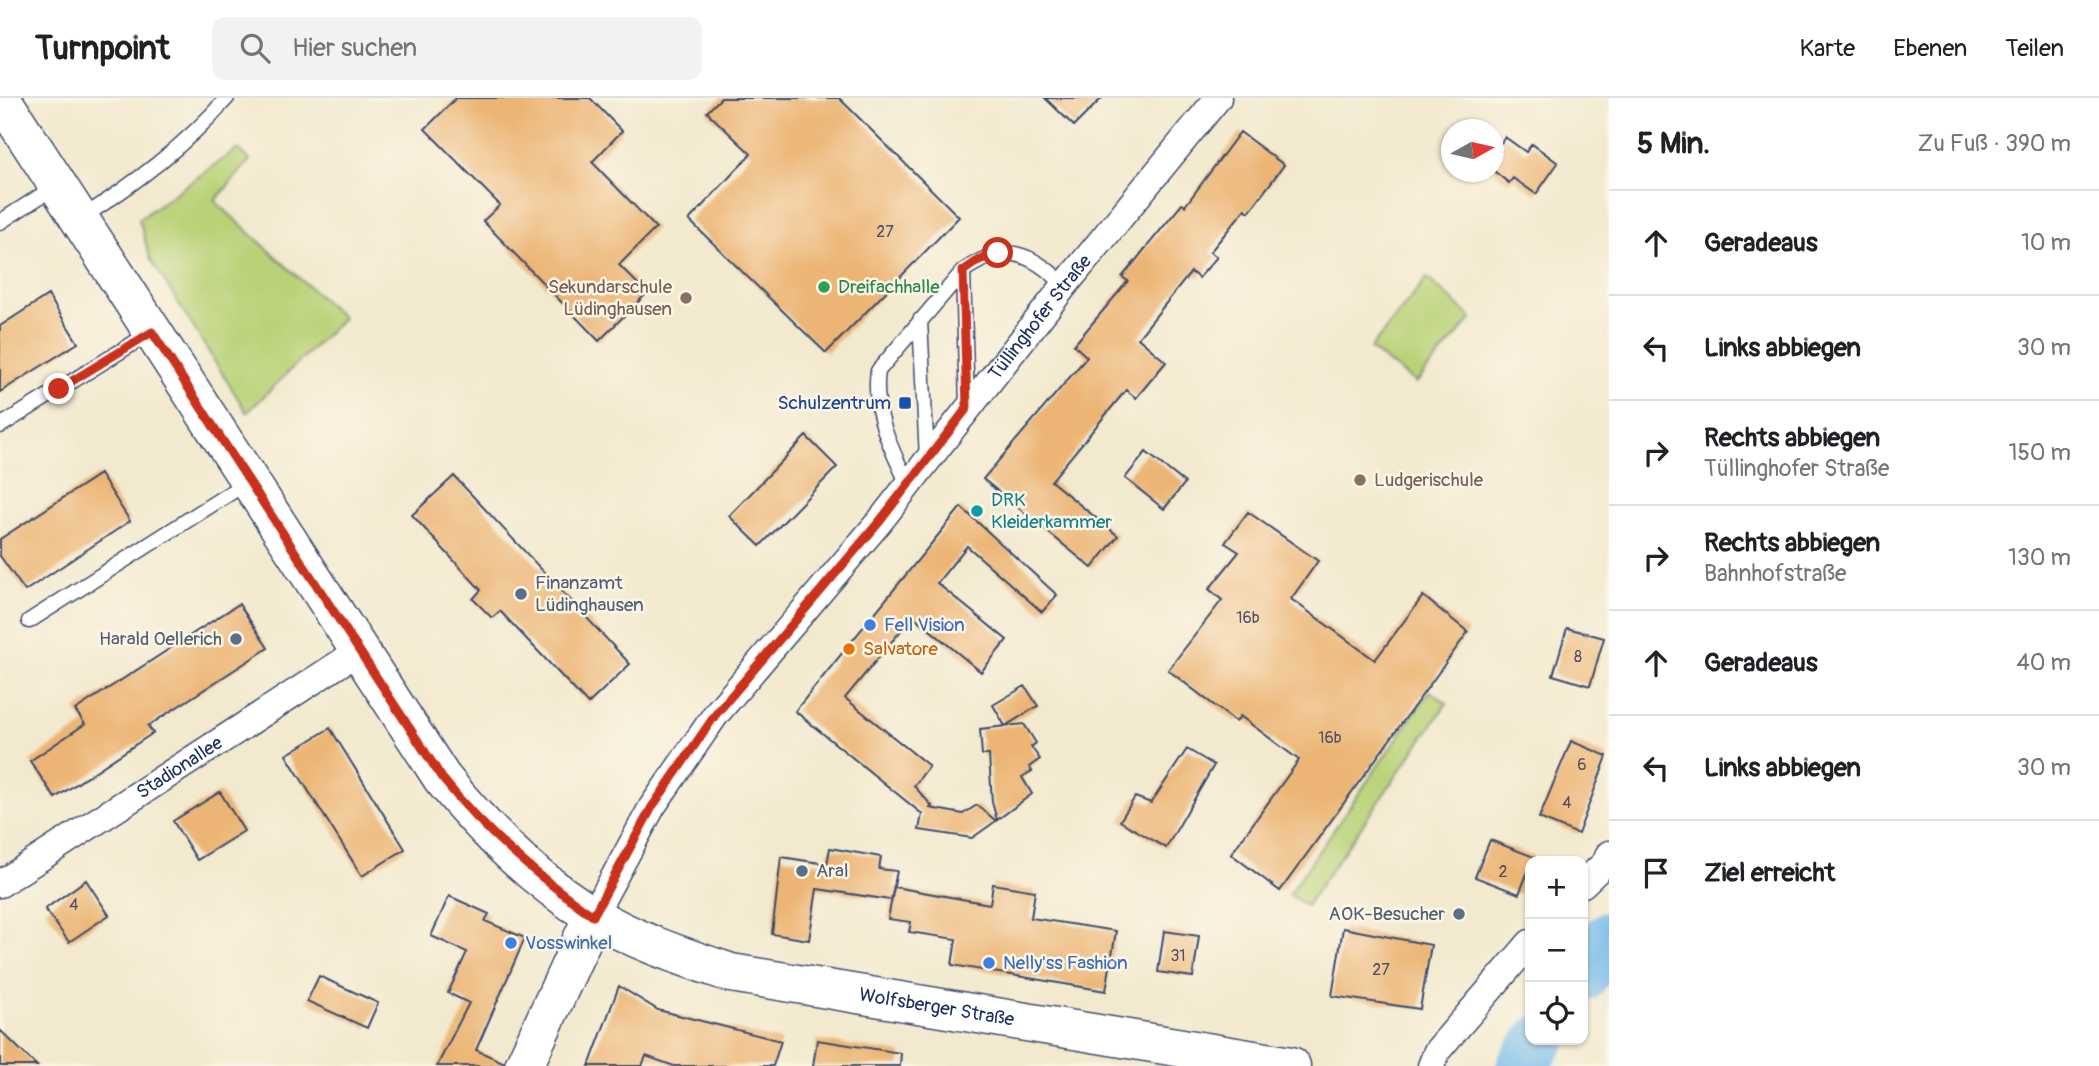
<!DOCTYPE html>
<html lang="de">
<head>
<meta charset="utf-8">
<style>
	body { margin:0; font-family:Pangolin,sans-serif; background:#f2f2f2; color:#202124 }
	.controls { position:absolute; right:21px; bottom:21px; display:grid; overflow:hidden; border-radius:14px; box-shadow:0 2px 5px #0004 }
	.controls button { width:63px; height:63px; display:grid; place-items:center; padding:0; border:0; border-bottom:2px solid #e0e0e0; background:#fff; color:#202124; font:35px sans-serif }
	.compass { position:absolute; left:1441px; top:21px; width:63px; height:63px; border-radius:50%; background:#fff; box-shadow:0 2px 5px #0004; rotate:82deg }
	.stop { position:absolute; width:21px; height:21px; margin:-16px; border:5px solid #c8321e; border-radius:50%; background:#fff }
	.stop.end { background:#c8321e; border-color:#fff; box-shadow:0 2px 7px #0008 }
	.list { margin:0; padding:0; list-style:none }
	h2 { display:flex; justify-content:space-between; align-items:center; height:91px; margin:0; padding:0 28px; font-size:30px }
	h2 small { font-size:23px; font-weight:400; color:#757577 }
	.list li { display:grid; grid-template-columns:46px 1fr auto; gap:21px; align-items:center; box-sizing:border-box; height:105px; padding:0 28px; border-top:2px solid #e0e0e0 }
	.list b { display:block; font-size:26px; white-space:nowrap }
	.list p { margin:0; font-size:23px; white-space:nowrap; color:#757577 }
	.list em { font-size:23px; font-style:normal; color:#757577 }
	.icon { flex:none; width:38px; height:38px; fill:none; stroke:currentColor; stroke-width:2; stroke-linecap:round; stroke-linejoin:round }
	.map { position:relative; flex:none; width:1609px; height:968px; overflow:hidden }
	header { display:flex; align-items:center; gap:42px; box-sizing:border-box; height:98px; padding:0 35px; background:#fff; border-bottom:2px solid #e0e0e0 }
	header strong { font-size:33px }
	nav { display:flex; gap:38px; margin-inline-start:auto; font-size:24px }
	.search { width:490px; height:63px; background:#f2f2f2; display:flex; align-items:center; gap:18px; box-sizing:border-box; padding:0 24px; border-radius:14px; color:#757577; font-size:26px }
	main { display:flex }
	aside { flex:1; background:#fff }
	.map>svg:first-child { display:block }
</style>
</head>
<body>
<header>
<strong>Turnpoint</strong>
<div class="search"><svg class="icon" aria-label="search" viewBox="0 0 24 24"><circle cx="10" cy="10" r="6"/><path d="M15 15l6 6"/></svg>Hier suchen</div>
<nav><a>Karte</a><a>Ebenen</a><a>Teilen</a></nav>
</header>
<main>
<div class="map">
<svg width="1609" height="968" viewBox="0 0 1609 968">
	<rect width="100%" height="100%" fill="#fcf5e5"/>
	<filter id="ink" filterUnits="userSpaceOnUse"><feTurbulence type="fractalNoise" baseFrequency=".0143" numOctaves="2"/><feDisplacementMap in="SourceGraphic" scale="14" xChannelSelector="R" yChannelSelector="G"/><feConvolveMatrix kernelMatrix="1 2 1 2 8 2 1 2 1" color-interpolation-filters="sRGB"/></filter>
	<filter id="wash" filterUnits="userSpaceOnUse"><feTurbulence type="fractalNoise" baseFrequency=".00686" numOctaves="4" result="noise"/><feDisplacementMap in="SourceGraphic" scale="28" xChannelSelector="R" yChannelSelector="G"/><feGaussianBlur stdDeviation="1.57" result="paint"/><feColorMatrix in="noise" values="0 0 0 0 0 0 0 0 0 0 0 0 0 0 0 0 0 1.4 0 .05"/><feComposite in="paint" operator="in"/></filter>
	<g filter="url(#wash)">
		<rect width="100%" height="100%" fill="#f2e9ce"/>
		<path fill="#b9d277" stroke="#6a806a" stroke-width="2" d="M237,51l13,11 -35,41 128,117 -96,95 -97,-155 -11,-39z
			M1427,180l45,40 -56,65 -46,-34z
			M1430,593l17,12 -141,203 -17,-12z"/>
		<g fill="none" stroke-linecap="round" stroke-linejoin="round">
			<path stroke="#75bbec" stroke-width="51" d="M1583,878l26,-39
				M1522,968l18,-26"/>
		</g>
		<g id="blocks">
			<path fill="#ecb575" d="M456,0h134l32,33 -30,31 64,66 -37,37 28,28 -48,48 -116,-120 17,-16 -75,-76z
				M721,0h118l120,119 -133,136 -137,-133 62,-66 -44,-42z
				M1045,0h57l-28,28z
				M1240,34l44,33 -35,47 -4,-3 -35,43 7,5 -18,21 -8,-6 -53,66 28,24 -30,36 -10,-8 -75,91 67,55 -26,32 -109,-89 104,-122 -13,-12 54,-64 -6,-4 60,-73 3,2z
				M1505,39l21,15 6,-8 26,19 -22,31 -23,-16 -4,5 -15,-12v-18z
				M48,197l30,48 -78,49v-66z
				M806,338l31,31 -77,79 -31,-30z
				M1146,354l39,31 -21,26 -39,-31z
				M100,376l30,47 -105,70 -25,-35v-17z
				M454,378l176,188 -42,40 -88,-93 -8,7 -19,-19 8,-9 -69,-75z
				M961,409l96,88 -15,17 -75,-66 -30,37 70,57 -26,32 -68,-56 -68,82 84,68 -15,20 18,20 -2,2 33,6 14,-9 19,16 -24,17 -53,-8 3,-16 -127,-103z
				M1248,414l70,49 -27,38 84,61 48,-64 45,36 -188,259 -49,-37 68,-94 -59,-44 -4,6 -68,-52 54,-70 -13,-11 30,-37 -14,-9z
				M239,506l29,44 -120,78 5,7 -98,65 -25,-37 55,-37 -10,-14z
				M1567,530l37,10 -14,48 -37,-11z
				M1025,588l13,20 -33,20 -12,-21z
				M1024,626l12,19 -5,4 9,12 -11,8 3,4 -10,6 10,17 -35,26 -5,-18 -3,-47h-7l-2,-26z
				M330,630l75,121 -43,27 -76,-121z
				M1571,643l36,15 -29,78 -39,-16z
				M1187,651l27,16 -48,83 -46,-27 15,-24 16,6z
				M220,694l24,39 -47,29 -24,-39z
				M1490,742l44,17 -15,37 -44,-17z
				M830,750l51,9 -2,12 18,2 -6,29 -74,-11 -8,51 -37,-6 9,-77 46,7z
				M86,782l23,35 -40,27 -24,-33z
				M993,786l42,7 -4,27 85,13 -10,60 -154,-26 4,-26 -47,-7 2,-10 -23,-3 6,-32 96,17z
				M449,798l40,18 -4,7 40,17 -49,112 27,12 -1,4h-65l32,-63 -21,-10 19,-41 -36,-16z
				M1343,830l88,17 -11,64 -88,-13z
				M1164,833l35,5 -6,41 -35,-5z
				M319,878l59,27 -11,25 -60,-27z
				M619,888l39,24 123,31 -8,25h-99l-28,-10 -4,10h-53z
				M0,932l37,36h-37z
				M817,942l84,13 -1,13h-87z"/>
		</g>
	</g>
	<g filter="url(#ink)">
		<use href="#blocks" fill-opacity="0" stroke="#3b4b6f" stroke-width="2"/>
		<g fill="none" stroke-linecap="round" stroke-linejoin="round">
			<g stroke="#3b4b6f" stroke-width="17">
				<path id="service" d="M80,121c54,-35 105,-73 147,-121
					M0,124l56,-36
					M963,173l4,135
					M920,222l7,138
					M0,328l150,-93
					M908,386c-17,-35 -36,-73 -30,-113l85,-100c44,-30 65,-19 102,14
					M29,523l220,-140"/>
			</g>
			<g stroke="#3b4b6f" stroke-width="29">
				<g id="minor">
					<path id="s1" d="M0,786l359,-233"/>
					<path d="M1583,786l23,-22 3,-8"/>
					<path id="s2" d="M593,818l59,-109 64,-93 164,-193 185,-236 153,-187"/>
					<path d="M1431,968l6,-15 93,-108"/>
				</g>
			</g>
			<g stroke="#3b4b6f" stroke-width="41">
				<g id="secondary">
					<path id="s3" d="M1,0l441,680c43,53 92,102 150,137 42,26 92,42 139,58l560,93"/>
					<path d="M524,968l69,-150"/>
				</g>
			</g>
			<use href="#service" stroke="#fff" stroke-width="14"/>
			<use href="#minor" stroke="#fff" stroke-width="26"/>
			<use href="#secondary" stroke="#fff" stroke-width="38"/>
		</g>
	</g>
	<g fill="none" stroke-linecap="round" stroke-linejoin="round" filter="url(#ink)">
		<path stroke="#c8321e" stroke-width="9" d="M59,291l93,-57 290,446c44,55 94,97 151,138l59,-109 64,-93 164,-193 87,-113 -4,-137 16,-11 19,-7"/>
	</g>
	<circle fill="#2e9e5b" stroke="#fcf5e5" stroke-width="2.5" cx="824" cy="189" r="7"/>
	<g fill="#8d6e63" stroke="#fcf5e5" stroke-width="2.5">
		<circle cx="686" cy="200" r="7"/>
		<circle cx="1360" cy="382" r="7"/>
	</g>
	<rect fill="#1a4fb4" stroke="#fcf5e5" stroke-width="2.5" x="898" y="298" width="14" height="14" rx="3.5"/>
	<circle fill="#0f9aa8" stroke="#fcf5e5" stroke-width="2.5" cx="977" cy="413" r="7"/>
	<g fill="#5c6f8a" stroke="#fcf5e5" stroke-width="2.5">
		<circle cx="521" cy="496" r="7"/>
		<circle cx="236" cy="541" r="7"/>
		<circle cx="802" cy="773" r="7"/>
		<circle cx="1459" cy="816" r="7"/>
	</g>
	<g fill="#3f7fe0" stroke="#fcf5e5" stroke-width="2.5">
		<circle cx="870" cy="527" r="7"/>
		<circle cx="511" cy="845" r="7"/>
		<circle cx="989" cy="865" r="7"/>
	</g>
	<circle fill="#e8710a" stroke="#fcf5e5" stroke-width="2.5" cx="849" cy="551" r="7"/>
	<g text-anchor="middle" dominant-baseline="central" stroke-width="5" stroke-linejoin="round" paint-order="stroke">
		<g font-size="16" fill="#4f5064">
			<text x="885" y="134">27</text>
			<text x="1248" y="520">16b</text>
			<text x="1578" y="559">8</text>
			<text x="1330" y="640">16b</text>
			<text x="1582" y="667">6</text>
			<text x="1567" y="705">4</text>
			<text x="1503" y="774">2</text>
			<text x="74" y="807">4</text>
			<text x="1178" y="858">31</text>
			<text x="1381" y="872">27</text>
		</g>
		<g font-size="19" fill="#785e54" stroke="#fcf5e5" text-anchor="end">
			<text x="672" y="189">Sekundarschule<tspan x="672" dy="22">Lüdinghausen</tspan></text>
			<text x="1374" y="382" text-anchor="start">Ludgerischule</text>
		</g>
		<g font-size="19" fill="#27864d" stroke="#fcf5e5" text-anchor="start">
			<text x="838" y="189">Dreifachhalle</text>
		</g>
		<g font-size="19" fill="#1b2f5e" stroke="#fcf5e5">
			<text stroke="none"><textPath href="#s2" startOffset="749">Tüllinghofer Straße</textPath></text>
			<text stroke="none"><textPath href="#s1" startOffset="214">Stadionallee</textPath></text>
			<text stroke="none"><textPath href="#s3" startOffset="1374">Wolfsberger Straße</textPath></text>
		</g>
		<g font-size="19" fill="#164399" stroke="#fcf5e5" text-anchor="end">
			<text x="891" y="305">Schulzentrum</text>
		</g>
		<g font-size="19" fill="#0d838f" stroke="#fcf5e5" text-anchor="start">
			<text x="991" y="402">DRK<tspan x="991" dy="22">Kleiderkammer</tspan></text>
		</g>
		<g font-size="19" fill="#4e5e75" stroke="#fcf5e5" text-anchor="start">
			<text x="535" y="485">Finanzamt<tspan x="535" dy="22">Lüdinghausen</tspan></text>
			<text x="222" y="541" text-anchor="end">Harald Oellerich</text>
			<text x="816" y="773">Aral</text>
			<text x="1445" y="816" text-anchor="end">AOK-Besucher</text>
		</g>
		<g font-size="19" fill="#366cbe" stroke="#fcf5e5" text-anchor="start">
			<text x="884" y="527">Fell Vision</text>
			<text x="525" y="845">Vosswinkel</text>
			<text x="1003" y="865">Nelly'ss Fashion</text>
		</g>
		<g font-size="19" fill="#c56008" stroke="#fcf5e5" text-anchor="start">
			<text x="863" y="551">Salvatore</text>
		</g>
	</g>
</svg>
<div class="controls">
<button>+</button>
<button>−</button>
<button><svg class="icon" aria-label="locate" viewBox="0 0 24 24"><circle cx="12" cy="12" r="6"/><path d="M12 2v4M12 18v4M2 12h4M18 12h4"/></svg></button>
</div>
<svg class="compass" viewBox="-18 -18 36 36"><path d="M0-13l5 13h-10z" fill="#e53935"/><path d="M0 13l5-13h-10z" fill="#757577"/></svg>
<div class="stop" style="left:998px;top:155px"></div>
<div class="stop end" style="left:59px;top:291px"></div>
</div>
<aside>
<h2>5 Min.<small>Zu Fuß · 390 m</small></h2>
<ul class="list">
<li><svg class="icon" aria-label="ahead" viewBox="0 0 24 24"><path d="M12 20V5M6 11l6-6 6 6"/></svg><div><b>Geradeaus</b></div><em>10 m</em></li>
<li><svg class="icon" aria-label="left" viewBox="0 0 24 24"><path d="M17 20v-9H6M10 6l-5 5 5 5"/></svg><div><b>Links abbiegen</b></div><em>30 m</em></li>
<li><svg class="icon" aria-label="right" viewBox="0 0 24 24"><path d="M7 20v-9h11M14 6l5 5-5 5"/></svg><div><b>Rechts abbiegen</b><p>Tüllinghofer Straße</p></div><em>150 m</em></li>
<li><svg class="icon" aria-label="right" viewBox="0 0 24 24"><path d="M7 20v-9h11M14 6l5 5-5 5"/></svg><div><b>Rechts abbiegen</b><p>Bahnhofstraße</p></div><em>130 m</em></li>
<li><svg class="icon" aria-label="ahead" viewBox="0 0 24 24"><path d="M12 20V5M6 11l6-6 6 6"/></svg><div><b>Geradeaus</b></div><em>40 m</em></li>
<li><svg class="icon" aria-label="left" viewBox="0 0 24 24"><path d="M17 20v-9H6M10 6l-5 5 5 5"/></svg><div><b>Links abbiegen</b></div><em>30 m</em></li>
<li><svg class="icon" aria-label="arrive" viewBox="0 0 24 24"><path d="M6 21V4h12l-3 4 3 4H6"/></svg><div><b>Ziel erreicht</b></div></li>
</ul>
</aside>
</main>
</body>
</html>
